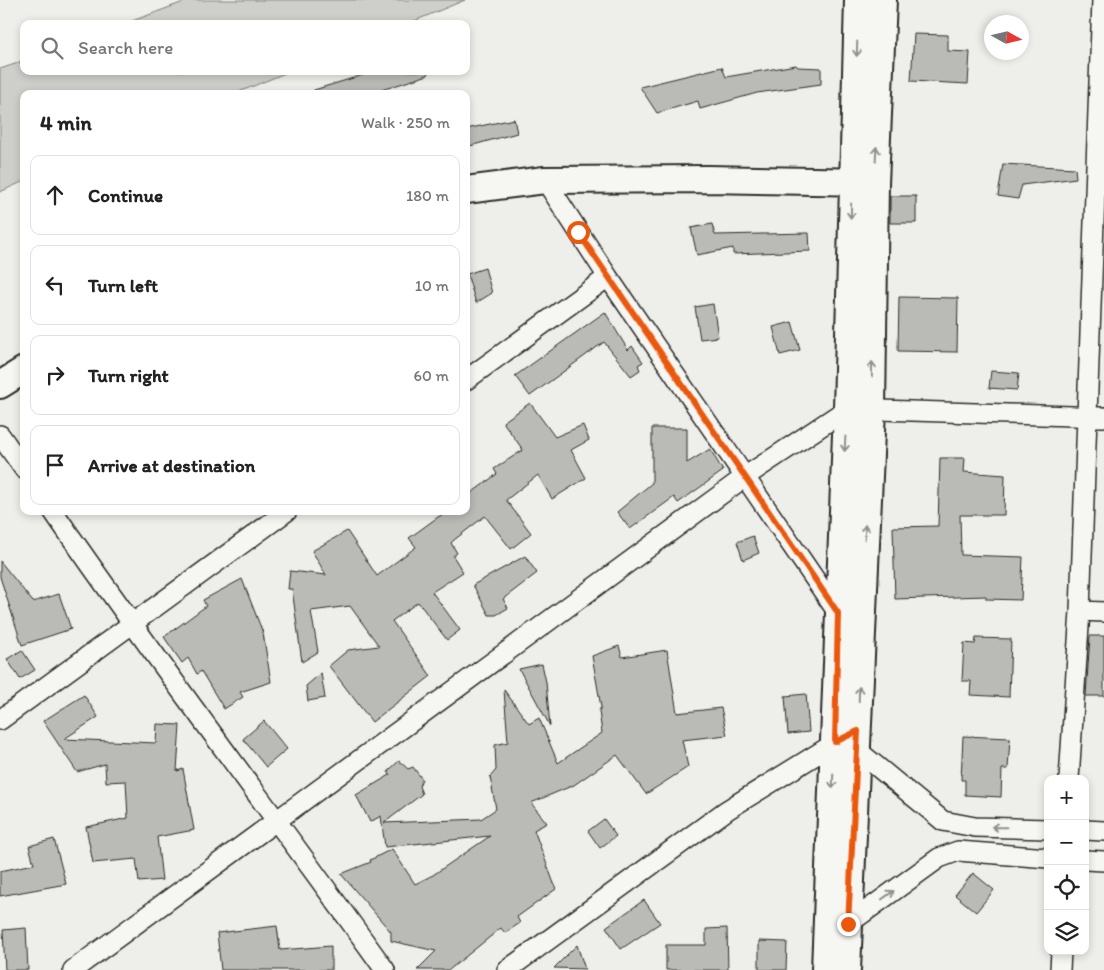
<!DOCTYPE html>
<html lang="en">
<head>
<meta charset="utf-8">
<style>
	body { margin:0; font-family:Itim,sans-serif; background:#f6f6f6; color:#222 }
	.controls { position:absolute; right:15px; bottom:15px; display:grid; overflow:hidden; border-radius:10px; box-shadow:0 2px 8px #0003 }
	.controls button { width:45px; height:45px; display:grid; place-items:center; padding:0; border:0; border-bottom:1px solid #e0e0e0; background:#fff; color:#222; font:25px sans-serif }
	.compass { position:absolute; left:984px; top:15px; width:45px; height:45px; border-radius:50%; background:#fff; box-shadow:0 2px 8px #0003; rotate:98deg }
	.stop { position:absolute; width:15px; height:15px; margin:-11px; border:4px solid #ea580c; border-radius:50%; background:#fff }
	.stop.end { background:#ea580c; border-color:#fff; box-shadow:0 1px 5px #0008 }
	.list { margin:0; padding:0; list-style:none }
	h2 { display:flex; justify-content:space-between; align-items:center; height:65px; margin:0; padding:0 20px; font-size:21px }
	h2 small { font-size:16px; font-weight:400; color:#767676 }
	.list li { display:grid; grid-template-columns:32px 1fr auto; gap:15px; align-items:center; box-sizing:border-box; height:80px; margin:0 10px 10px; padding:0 10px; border:1px solid #e0e0e0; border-radius:10px }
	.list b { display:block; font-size:19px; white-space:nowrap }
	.list em { font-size:16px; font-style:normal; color:#767676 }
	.icon { flex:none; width:28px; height:28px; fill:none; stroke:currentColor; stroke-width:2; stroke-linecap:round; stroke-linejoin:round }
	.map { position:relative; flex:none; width:1104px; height:970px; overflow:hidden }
	.search { position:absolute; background:#fff; box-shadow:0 2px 8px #0003; left:20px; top:20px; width:450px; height:55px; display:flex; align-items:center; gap:12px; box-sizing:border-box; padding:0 18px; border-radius:10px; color:#767676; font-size:19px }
	.panel { position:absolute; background:#fff; box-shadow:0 2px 8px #0003; left:20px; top:90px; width:450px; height:425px; border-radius:10px }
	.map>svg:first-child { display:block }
</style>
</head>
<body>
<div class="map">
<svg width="1104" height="970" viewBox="0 0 1104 970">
	<rect width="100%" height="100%" fill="#eeeeea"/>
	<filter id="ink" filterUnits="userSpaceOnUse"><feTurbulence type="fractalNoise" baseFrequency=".02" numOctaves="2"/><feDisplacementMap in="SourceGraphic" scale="10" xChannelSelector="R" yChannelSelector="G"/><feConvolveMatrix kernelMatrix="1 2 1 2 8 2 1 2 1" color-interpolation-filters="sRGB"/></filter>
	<g filter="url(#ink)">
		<path fill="#cececa" stroke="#7c7c7a" d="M189,0h276l-58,24h-283z
			M24,61v10h266l-56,23h-210v87l-24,11v-123z"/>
		<path fill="#babab7" stroke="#2b2b2b" d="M914,34l34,1v16l22,1 -2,32 -57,-3z
			M796,65l2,2 23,1v16l-64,9 -57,16 -2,-8 -41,12 -17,-26 82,-20 4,10z
			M376,71h51l1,4 -59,19h-55v-4z
			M514,119l3,14 -51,14v-18z
			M1003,164l72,4 1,10 -54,7 -4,14 -20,-3z
			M890,196h26v27h-26z
			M712,224l3,11 94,-2 1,18 -77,3v-6l-36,7 -6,-27z
			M485,268l7,25 -16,10 -9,-29z
			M899,297l59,1 -1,54 -59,-1z
			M713,304l5,33 -18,2 -5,-32z
			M605,312l23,38 4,-4 11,16 -5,3 2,5 -9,6 -27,-34 -74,54 -15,-20z
			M792,322l8,28 -20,5 -7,-28z
			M991,371l28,2 -2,17 -28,-2z
			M530,403l25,34 28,-12 6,15 -18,10 15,28 -34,21 -14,-24 -32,25 25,33 -20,16 -26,-33 -31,24 -3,3 6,10 -4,3 10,16 -31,20 28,38 -13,10 -29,-38 -26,19 39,55 -59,46 -43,-56 19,-16 31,-4 -29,-40 -39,5 7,41 -16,10 -10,-73h-4l2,-18 36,4 -14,-24 35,-20 30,45 39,-29 -7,-9 29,-21 10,-6h18v-14l31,-23 -3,-5 29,-19 -20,-28z
			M652,428h35v35l23,-14 13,22 -45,32 -4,-6 -44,32 -13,-17 35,-29z
			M940,458h25l-1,14 41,3 -1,40h-44l1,40 62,2 -2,43 -35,-1v-3l-91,3 -2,-72 45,-1z
			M753,536l6,17 -16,7 -6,-18z
			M525,556l12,17 -34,26 5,9 -12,7h-7l-16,-30z
			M0,561l33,41 26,-8 12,35 -49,16 -22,-68z
			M242,579l21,54 8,49 -31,10 3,5 -19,12 -23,-38 -4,3 -9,-16 -6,5 -18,-26 42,-31 -3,-6z
			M1090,636h14v60h-18z
			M976,638l35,1 -2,58 -39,-2 1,-14h-9l2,-38 11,1z
			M619,646l3,11 45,-7 10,63 44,-5 6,27 -45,5 6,27 -42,27 -29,-39 -43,30 -43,18 16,20 -13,7 22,59 -39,28 3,6 -15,10 -4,-5 -52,42h-32l19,-19 -45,-10v-9l-50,-58 30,-12 -1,-2 22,-11 23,35 18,-9 57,-39 -105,11 -4,-31 -11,6 -14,-27 34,-20 -2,-4 11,-10 9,8 5,-2 9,12 -3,7 3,8 -38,29 97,-4 15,-10 -6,-32 6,-7 -1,-25 13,-3 -4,-52 25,34 10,-6 19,45 44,-30 -3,-22 2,-4 -9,-51z
			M22,650l13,20 -15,9 -13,-20z
			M542,664l4,18 4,44 -31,-57z
			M321,673l4,25 -17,3 -2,-15z
			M806,694l3,38 -21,2 -3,-38z
			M84,695l14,22 -34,22 92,4 1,-19 23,1 -3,46 6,-2 11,61 -37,7 5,43 -23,2 -3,-23 -43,4 -7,-36 42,-9 -2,-37 -20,1 -1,-18 -28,8 -34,-51z
			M264,721l23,28 -21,18 -23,-28z
			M963,736l47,2 -2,31h-6l-1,28 -36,-2v-15h-4z
			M604,819l12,17 -16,12 -12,-17z
			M54,839l12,45 -66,12v-25l34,-7 -5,-18z
			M973,873l21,17 -18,22 -21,-17z
			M644,900l16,23 -39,26 -15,-22z
			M277,926l3,24 51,-4v24h-110l-4,-37z
			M26,928l2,42h-23l-2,-40z
			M727,928l1,42h-62v-25h40v-16z
			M759,941l28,1 -1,28h-27z
			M577,945l8,24 -31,-1z"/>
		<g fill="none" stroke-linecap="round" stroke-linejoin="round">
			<g stroke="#2b2b2b" stroke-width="22">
				<path id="street" d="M545,180l63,97 230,336
					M466,380l142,-103
					M0,435l24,34
					M53,511c107,156 222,305 332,459
					M1080,611l24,1
					M0,720l287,-209
					M857,750l86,71 32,6 73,2
					M1069,779l11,-168 22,-611
					M1085,830l19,1
					M1085,860l19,1
					M848,924l91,-66 19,-7 90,7
					M73,970l673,-494 101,-67 257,8
					M507,970l220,-160 116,-72
					M1060,970l1,-19"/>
			</g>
			<g stroke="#2b2b2b" stroke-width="30">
				<path id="secondary" d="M466,190l79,-10 163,-1 162,3
					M0,385l24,-15
					M825,970l22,-561 11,-409
					M847,970l25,-561 3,-226 8,-183"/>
			</g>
			<use href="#street" stroke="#f6f6f2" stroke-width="19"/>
			<use href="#secondary" stroke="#f6f6f2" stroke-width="26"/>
		</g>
		<defs><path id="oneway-shaft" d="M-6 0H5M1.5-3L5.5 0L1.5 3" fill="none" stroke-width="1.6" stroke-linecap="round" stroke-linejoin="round" transform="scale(1.25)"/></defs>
		<g stroke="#90908e">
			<use href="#oneway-shaft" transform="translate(857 49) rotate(92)"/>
			<use href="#oneway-shaft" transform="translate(876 154) rotate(-87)"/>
			<use href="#oneway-shaft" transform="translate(851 211) rotate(91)"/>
			<use href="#oneway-shaft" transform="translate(872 369) rotate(-89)"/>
			<use href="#oneway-shaft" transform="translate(845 444) rotate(93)"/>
			<use href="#oneway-shaft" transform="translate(865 532) rotate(-87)"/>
			<use href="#oneway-shaft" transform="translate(859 694) rotate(-88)"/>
			<use href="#oneway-shaft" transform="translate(833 781) rotate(92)"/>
			<use href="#oneway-shaft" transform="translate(999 827) rotate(-179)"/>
			<use href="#oneway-shaft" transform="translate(888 895) rotate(-36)"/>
		</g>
	</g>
	<g fill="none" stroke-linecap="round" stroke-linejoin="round" filter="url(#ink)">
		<path stroke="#ea580c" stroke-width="6" d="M578,232l260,381 -3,129 23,-11 -10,193"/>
	</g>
</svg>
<div class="controls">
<button>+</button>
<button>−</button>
<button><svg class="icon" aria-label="locate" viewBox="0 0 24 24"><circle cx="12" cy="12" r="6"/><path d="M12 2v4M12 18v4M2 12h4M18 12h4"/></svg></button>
<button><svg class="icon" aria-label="layers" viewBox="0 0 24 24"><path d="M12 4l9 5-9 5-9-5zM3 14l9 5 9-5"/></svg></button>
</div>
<svg class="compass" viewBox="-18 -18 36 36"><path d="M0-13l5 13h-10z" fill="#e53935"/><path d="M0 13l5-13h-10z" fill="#767676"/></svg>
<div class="stop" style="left:578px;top:232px"></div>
<div class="stop end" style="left:848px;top:924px"></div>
<div class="search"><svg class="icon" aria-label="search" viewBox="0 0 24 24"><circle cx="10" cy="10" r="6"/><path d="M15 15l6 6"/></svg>Search here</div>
<section class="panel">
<h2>4 min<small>Walk · 250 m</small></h2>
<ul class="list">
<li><svg class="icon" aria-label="ahead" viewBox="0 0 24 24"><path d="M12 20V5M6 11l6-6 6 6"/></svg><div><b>Continue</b></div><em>180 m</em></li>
<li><svg class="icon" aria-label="left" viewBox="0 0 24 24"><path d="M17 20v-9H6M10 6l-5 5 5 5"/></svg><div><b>Turn left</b></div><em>10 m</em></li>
<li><svg class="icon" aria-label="right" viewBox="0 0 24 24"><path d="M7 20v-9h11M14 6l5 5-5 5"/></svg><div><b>Turn right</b></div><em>60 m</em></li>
<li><svg class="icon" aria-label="arrive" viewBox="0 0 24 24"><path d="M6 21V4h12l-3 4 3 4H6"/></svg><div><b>Arrive at destination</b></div></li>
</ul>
</section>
</div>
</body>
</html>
